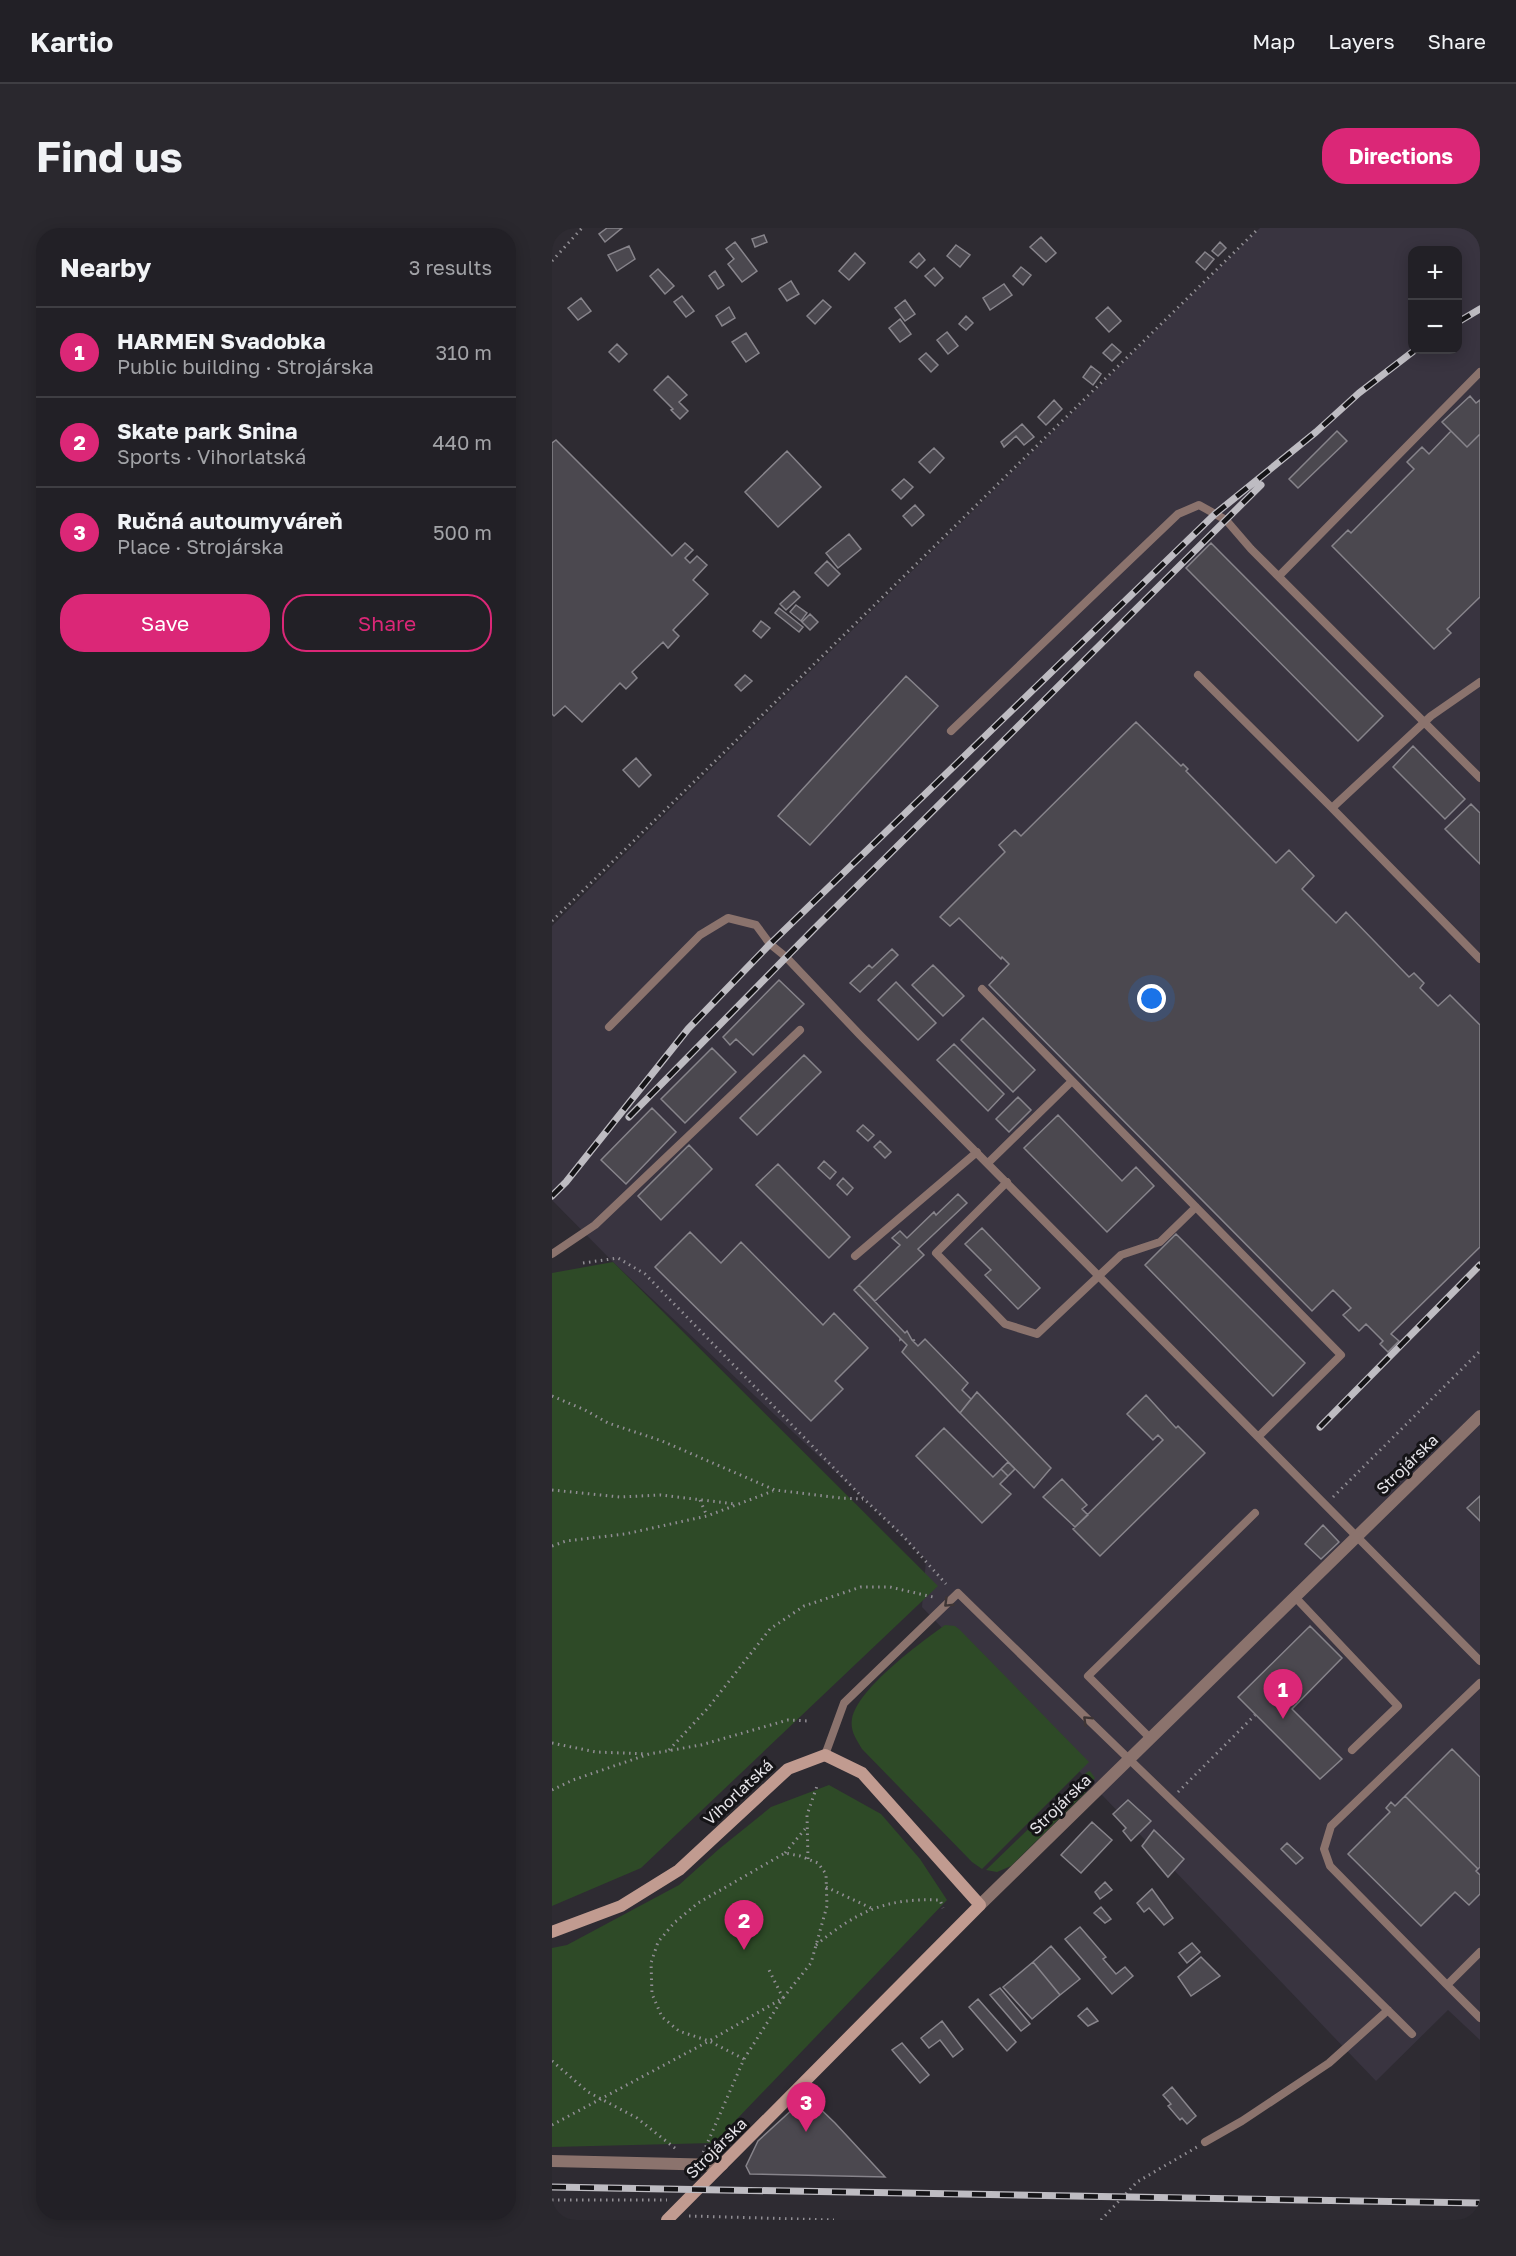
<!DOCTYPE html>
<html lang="en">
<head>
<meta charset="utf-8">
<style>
	body { margin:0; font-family:"Golos Text",sans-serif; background:#2a282e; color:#f1f3f6 }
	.controls { position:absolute; right:18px; top:18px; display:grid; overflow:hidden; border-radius:12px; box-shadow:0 3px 15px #0003 }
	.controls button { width:54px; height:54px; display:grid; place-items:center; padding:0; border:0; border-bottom:2px solid #3f3e43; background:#222026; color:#f1f3f6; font:30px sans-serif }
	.you { position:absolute; left:600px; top:771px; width:21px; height:21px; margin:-15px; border:4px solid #fff; border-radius:50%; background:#1a73e8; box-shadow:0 0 0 9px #1a73e833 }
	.badge { display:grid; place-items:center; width:39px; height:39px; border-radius:50%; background:#db2777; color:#fff; font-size:20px; font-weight:700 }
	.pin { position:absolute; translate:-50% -50px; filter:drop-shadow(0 2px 3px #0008) }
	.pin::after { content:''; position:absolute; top:32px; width:21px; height:18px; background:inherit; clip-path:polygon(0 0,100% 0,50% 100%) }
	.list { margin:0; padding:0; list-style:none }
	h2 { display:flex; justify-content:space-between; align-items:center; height:78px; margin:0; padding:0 24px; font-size:26px }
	h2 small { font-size:20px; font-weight:400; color:#a2a3a7 }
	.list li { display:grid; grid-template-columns:39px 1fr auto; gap:18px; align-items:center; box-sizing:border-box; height:90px; padding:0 24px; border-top:2px solid #3f3e43 }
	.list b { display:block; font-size:22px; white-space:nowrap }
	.list p { margin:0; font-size:20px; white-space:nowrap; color:#a2a3a7 }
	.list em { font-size:20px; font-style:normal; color:#a2a3a7 }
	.actions { display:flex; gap:12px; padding:18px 24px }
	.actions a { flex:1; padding:14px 0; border:2px solid #db2777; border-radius:24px; text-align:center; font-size:21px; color:#db2777 }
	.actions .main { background:#db2777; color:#fff }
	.map { position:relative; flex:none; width:928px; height:1992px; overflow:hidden; border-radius:24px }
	header { display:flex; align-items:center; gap:36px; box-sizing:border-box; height:84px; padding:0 30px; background:#222026; border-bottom:2px solid #3f3e43 }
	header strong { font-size:28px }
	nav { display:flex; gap:33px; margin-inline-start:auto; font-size:21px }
	.intro { display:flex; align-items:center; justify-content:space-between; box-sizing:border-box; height:144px; padding:0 36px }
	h1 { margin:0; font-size:42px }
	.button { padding:15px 27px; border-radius:24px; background:#db2777; color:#fff; font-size:21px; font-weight:700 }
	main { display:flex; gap:36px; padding:0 36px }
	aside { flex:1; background:#222026; border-radius:24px; box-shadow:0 3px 15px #0003 }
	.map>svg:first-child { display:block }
</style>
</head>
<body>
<header>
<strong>Kartio</strong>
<nav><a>Map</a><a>Layers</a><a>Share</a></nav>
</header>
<div class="intro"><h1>Find us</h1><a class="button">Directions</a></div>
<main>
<aside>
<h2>Nearby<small>3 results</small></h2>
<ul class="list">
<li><span class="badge">1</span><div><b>HARMEN Svadobka</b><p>Public building · Strojárska</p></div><em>310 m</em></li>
<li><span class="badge">2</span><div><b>Skate park Snina</b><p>Sports · Vihorlatská</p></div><em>440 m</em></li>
<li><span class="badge">3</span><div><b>Ručná autoumyváreň</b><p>Place · Strojárska</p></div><em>500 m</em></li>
</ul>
<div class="actions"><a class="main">Save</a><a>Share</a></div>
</aside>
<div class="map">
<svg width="928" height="1992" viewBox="0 0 928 1992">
	<rect width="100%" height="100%" fill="#2e2b32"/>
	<path fill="#393440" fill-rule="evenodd" d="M708,0h220v1812l-32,-30 -72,71 -454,-474 4,-47 -62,-61 -251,-237 -61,-62v-274zM860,22h46v100h-46z"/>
	<path fill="#2e4a27" d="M61,1034l325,324 -297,282 -89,38v-633z
		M393,1397l10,1 5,4 129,132 -107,107 -10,-7 -110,-113c-6,-10 -12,-18 -10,-30 6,-31 68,-76 93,-94z
		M538,1543l5,7 -10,15 -74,73 -14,6 -11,-2 101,-98z
		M277,1557l52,29 39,45 27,41 -233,243 -162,4v-199l15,-3 112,-60 40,-36 52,-42z"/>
	<path fill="#4b484f" stroke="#87848b" stroke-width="1.5" d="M55,0h15l-17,14 -6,-8z
		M212,7l3,7 -12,5 -3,-8z
		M489,9l15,16 -10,9 -16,-15z
		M183,14l22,29 -15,11 -14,-18 6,-5 -8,-10z
		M668,14l6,6 -8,8 -6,-5z
		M404,17l14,10 -10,12 -13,-11z
		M77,18l6,13 -18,12 -9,-16z
		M653,24l9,7 -9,11 -9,-8z
		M303,25l10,10 -16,17 -10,-9z
		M367,25l6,7 -8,8 -7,-6z
		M469,39l10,8 -8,10 -10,-9z
		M382,40l9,10 -8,8 -10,-10z
		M106,41l16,17 -9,8 -15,-18z
		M163,43l9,14 -6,4 -9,-13z
		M239,53l8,13 -12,7 -8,-12z
		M452,56l8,11 -22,15 -7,-12z
		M130,68l12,15 -8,6 -12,-15z
		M29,70l10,13 -13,9 -10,-12z
		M271,72l8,7 -16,17 -8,-8z
		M353,72l10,14 -10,7 -10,-13z
		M177,79l6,11 -13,8 -6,-10z
		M556,79l13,14 -12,11 -13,-14z
		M414,88l7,7 -7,7 -7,-6z
		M348,91l11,15 -11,8 -11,-14z
		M395,104l11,14 -10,8 -11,-14z
		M194,105l13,20 -13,9 -14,-20z
		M65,116l10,10 -8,8 -10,-10z
		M560,116l9,8 -9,9 -9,-8z
		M374,125l12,12 -7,7 -12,-13z
		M539,138l10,8 -8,11 -10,-8z
		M116,148l19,19 -8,7 9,9 -8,8 -9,-9 2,-1 -19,-19z
		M918,168l6,7 4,-3v34l-13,13 -25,-25z
		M502,172l8,9 -16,16 -8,-8z
		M470,196l12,13 -10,8 -8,-9 -12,11 -3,-5z
		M785,203l10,10 -49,47 -9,-9z
		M899,203l16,16 13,-13v163l-33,32 4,4 -17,16 -102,-103 16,-16 3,3 63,-64 -7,-7 15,-15 7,7z
		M4,212l116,116 13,-13 8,7 -8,8 5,5 7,-7 10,9 -14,15 15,14 -35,36 6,6 -11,12 -5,-6 -31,30 5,6 -11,11 -6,-6 -38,39 -17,-16 -11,10 -2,-2v-271z
		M382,220l10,10 -14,15 -11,-11z
		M235,223l34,36 -43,40 -33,-35z
		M352,251l9,8 -12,12 -9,-9z
		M363,277l9,10 -12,11 -9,-10z
		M297,306l12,15 -23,19 -12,-15z
		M659,315l172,173 -25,25 -172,-173z
		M275,333l13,13 -12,12 -13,-13z
		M242,363l6,6 -14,13 -6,-6z
		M244,377l11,8 -6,8 -11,-9z
		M227,380l24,19 -4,5 -24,-19z
		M258,386l8,8 -8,8 -8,-8z
		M209,393l9,7 -9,10 -8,-7z
		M193,447l7,6 -11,10 -6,-6z
		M354,448l32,30 -128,139 -32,-29z
		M584,494l45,44 2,-2 5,5 -2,2 90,92 13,-13 25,26 -12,13 34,34 10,-11 63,65 5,-4 10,10 -4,5 18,18 12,-11 30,30v222l-89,87 8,7 -11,11 -8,-8 3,-3 -17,-17 -7,7 -16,-16 8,-7 -18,-18 -21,21 -323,-326 20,-21 -7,-7 -1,2 -42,-41 -9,8 -10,-9 65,-65 -6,-7 16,-15 6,6z
		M861,518l52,53 -20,20 -52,-52z
		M84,530l15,17 -12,12 -16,-17z
		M919,576l9,9v51l-35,-35z
		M340,721l6,6 -38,37 -10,-9 19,-18 3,3z
		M381,737l31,31 -21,20 -31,-31z
		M227,752l25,24 -51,51 -17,-16 -6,6 -7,-8z
		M344,754l40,41 -18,17 -40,-40z
		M431,790l52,52 -22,22 -52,-52z
		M402,816l50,50 -16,17 -51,-51z
		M160,820l24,24 -51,51 -24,-24z
		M252,827l17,17 -64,63 -17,-17z
		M466,869l13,13 -22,22 -13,-13z
		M100,880l24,24 -50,52 -25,-24z
		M506,887l64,66 14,-14 18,19 -47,46 -83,-84z
		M311,897l11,10 -6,6 -11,-10z
		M328,913l11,11 -6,6 -11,-11z
		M137,917l23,24 -51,51 -23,-24z
		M272,933l12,11 -6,7 -12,-11z
		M226,936l72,73 -21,21 -73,-73z
		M291,950l10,10 -6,7 -10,-10z
		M406,966l9,9 -49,46 6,6 -49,46 -16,-16 41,-40 -8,-7 8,-7 7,7 27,-26 2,3z
		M430,1000l58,60 -22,21 -33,-34 6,-5 -26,-26z
		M138,1004l31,31 20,-21 82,83 11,-12 34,35 -33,33 8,8 -32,32 -156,-154z
		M624,1006l129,129 -32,33 -128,-131z
		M307,1057l46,48 2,-2 5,9h3l-2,1 5,5 7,-7 43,44 -6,7 9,9 -11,14 -58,-61 5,-7 -6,-6 -1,1v-2l-46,-48z
		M425,1164l74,76 -17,20 -74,-75z
		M594,1167l30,33 2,-2 27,27 -105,103 -27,-27 90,-89 -5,-5 -5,5 -26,-26z
		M392,1200l49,49 8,-8 7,7 -8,8 11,10 -29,29 -66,-67z
		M456,1234l7,7 -7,7 -7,-7z
		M510,1251l25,26 -5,4 6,6 -13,12 -32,-30z
		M928,1268v25l-13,-13z
		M771,1297l16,17 -18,17 -16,-15z
		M758,1398l32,32 -50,51 50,50 -22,20 -82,-82z
		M900,1521l28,28v90l-2,2 -73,-73z
		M853,1568l73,73 -2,2 4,4v19l-11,11 -14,-13 -34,34 -73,-72 42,-42 -4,-4 5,-6 4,4z
		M576,1572l23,21 -20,20 -8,-10 3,-3 -13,-14z
		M540,1594l20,18 -31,33 -20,-18z
		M602,1602l30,29 -16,18 -26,-31z
		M735,1615l16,15 -7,6 -15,-15z
		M553,1654l7,8 -12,9 -5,-7z
		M600,1661l21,29 -9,7 -15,-17 -5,4 -7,-9z
		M549,1679l10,12 -6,4 -11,-10z
		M528,1699l26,30 -3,2 13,15 9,-7 8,9 -21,18 -47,-55z
		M640,1715l8,9 -13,11 -8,-10z
		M499,1718l29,33 -20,16 -27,-33z
		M649,1729l19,19 -29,20 -13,-19z
		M481,1734l27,33 -28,24 -29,-32z
		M448,1760l30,36 -9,7 -31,-36z
		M426,1771l38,43 -9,9 -38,-44z
		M535,1780l11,13 -10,5 -10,-10z
		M390,1793l21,28 -10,8 -13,-17 -11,8 -8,-10z
		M350,1815l27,32 -9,8 -28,-33z
		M620,1859l24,29 -9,8 -5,-6 -2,2 -12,-14 3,-2 -8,-9z
		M255,1868l28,27 50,54 -135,-3 -4,-8 12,-25z"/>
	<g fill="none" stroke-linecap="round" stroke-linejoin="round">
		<path stroke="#918e94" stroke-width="3" stroke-dasharray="1.5 4.5" stroke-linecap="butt" d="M0,33l30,-33
			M0,693l707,-693
			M31,1035l35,-5 27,16 219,225 39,37 43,48
			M0,1168l33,14 23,13 54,18 113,49 66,8 22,1
			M0,1262l68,7 41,-2 74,9
			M781,1269l147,-146
			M148,1272l7,16
			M0,1318l14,-5 59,-7 82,-18 66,-25
			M0,1515l44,9 51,2
			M117,1522l39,-42 62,-79 34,-23 57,-19h29l43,10
			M0,1562l21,-10 76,-26 52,-9 87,-25 21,1
			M626,1564l77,-77
			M233,1625l20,-24
			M256,1631l-1,-44 10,-29
			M274,1659l45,21
			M264,1717c42,-34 69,-47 124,-45l3,8
			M192,1831l39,-61 -15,-30
			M0,1833l36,31 49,26 39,31
			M0,1897l157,-84 74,-43 28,-35 16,-57 -1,-32 -8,-11 -18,-7 -15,-3 -87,50 -24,20 -16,19 -7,21 1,31 10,23 17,14 30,10 35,18 -41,94
			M0,1972h115
			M137,1988l145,4
			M549,1992l36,-38 60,-35"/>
		<path stroke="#8b736d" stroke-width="8" d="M727,348l201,-204
			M646,447l134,133 99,-92 49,-34
			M399,503l227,-217 21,-9 27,15 25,29 229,229
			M780,580l148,151
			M430,761l359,366 -83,82
			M57,799l91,-92 28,-17 28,7 14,19 16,13 74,78 620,626
			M436,935l84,-82
			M455,954l-71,71 69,71 32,10 84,-79 39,-13 36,-35
			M0,1026l43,-29 205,-195
			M303,1028l122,-104
			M743,1369l103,109 -46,44
			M599,1511l-63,-63 167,-163
			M273,1527l19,-52 114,-110c151,148 304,293 454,441
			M928,1724l-33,33 33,33
			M895,1757l-117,-119 -6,-17 7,-23 149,-143
			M653,1914l37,-21 87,-58 59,-53"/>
		<path stroke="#8b736d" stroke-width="12" d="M428,1677l500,-489
			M0,1933l170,4"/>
		<path stroke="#c19b90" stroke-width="12" d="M0,1704l69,-26 58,-36 109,-101 37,-14 37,18 118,132 -313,315"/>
		<g stroke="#bebcc2" stroke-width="7">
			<path id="rail" d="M906,94l22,-13
				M77,889l185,-188 447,-444
				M0,968l14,-14 122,-153 82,-85 445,-430 101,-82 43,-39 56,-43
				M768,1199l160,-162
				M0,1959l928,16"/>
		</g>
		<use href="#rail" stroke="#151417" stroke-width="4.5" stroke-dasharray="14" stroke-linecap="butt"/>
	</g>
	<defs><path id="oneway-chevron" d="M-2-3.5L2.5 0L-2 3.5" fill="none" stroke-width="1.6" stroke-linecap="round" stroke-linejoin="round" transform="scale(1.5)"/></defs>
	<g stroke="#3e3535">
		<use href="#oneway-chevron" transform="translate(396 1375) rotate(136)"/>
		<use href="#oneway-chevron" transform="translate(535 1492) rotate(-136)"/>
	</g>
	<g text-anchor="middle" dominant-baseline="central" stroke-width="6" stroke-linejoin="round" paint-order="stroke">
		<g font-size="16" fill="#e6e4e9" stroke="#151417">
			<text transform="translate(855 1236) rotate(-44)">Strojárska</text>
			<text transform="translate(186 1564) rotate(-43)">Vihorlatská</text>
			<text transform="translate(508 1576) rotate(-44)">Strojárska</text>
			<text transform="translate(164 1920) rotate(-45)">Strojárska</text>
		</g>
	</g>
</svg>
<div class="controls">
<button>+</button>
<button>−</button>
</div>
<div class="you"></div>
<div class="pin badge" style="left:731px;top:1491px">1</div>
<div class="pin badge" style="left:192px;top:1722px">2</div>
<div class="pin badge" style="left:254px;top:1904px">3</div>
</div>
</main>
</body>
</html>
